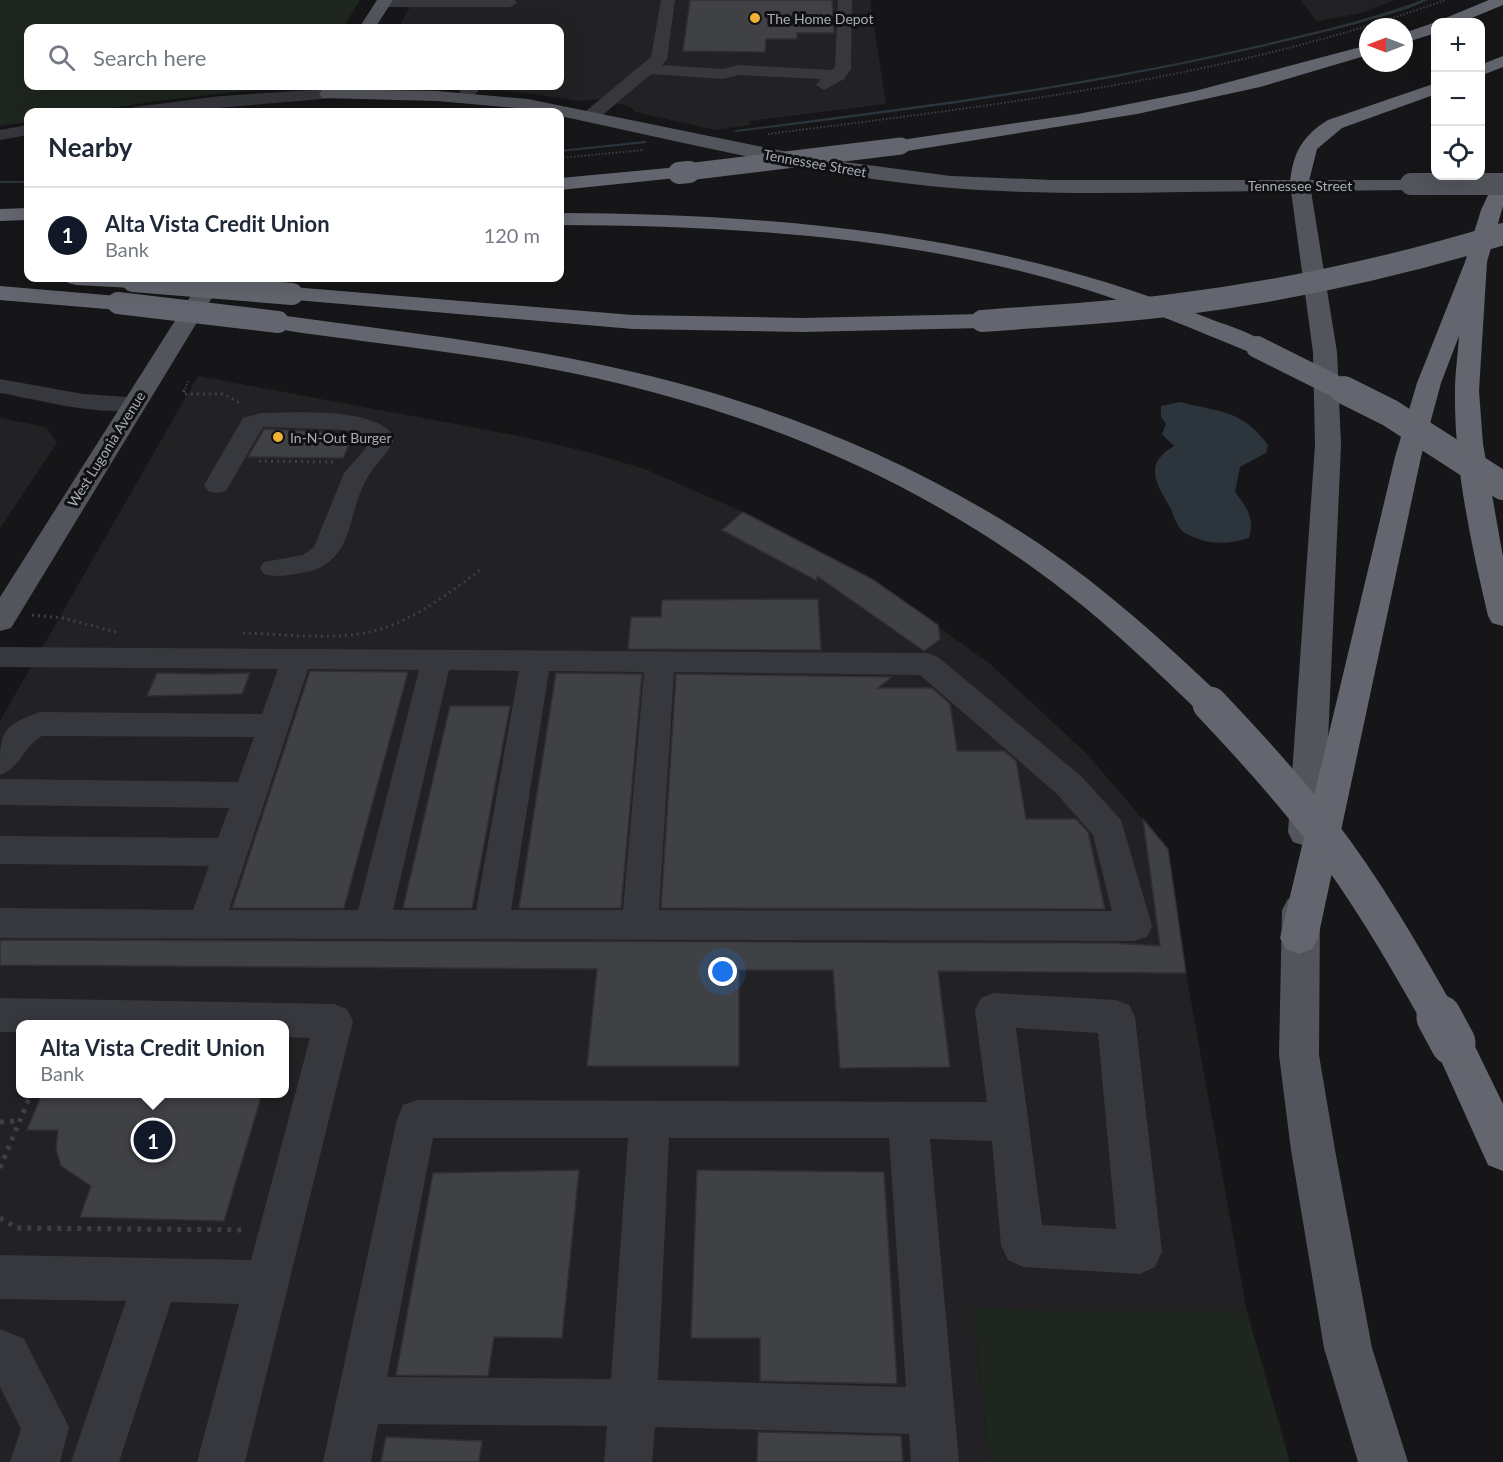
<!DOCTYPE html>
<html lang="en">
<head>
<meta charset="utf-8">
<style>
	body { margin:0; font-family:Lato,sans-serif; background:#f2f2f3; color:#1f2937 }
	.controls { position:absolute; right:18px; top:18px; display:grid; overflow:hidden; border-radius:12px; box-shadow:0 6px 24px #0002 }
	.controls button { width:54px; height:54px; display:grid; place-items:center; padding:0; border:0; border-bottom:2px solid #e0e1e3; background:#fff; color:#1f2937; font:30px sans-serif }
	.compass { position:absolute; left:1359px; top:18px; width:54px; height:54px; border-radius:50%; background:#fff; box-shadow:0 6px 24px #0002; rotate:270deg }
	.you { position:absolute; left:723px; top:972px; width:21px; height:21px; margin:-15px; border:4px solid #fff; border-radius:50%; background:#1a73e8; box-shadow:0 0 0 9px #1a73e833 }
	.badge { display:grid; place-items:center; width:39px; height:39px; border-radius:50%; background:#111827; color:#fff; font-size:20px; font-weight:700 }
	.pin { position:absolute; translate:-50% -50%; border:3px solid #fff; box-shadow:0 2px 6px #0006 }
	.popup { position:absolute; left:16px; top:1020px; width:273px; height:78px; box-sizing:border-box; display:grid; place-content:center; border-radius:12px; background:#fff; filter:drop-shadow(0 2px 4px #0005); font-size:20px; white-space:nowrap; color:#747a83 }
	.popup b { font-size:22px; color:#1f2937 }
	.popup::after { content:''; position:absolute; left:50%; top:100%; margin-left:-12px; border:12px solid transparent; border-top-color:#fff }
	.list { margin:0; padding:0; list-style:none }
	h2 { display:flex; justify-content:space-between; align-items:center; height:78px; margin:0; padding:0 24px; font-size:26px }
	h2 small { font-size:20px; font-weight:400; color:#747a83 }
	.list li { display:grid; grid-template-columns:39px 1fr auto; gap:18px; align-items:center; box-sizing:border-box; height:96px; padding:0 24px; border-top:2px solid #e0e1e3 }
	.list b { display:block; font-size:22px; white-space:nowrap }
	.list p { margin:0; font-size:20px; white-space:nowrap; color:#747a83 }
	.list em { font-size:20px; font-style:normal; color:#747a83 }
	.icon { flex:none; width:33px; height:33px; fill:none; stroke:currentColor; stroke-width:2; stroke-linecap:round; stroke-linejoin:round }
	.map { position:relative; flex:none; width:1503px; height:1462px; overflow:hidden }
	.search { position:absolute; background:#fff; box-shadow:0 6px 24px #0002; left:24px; top:24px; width:540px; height:66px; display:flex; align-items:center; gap:15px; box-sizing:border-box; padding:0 21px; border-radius:12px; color:#747a83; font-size:22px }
	.panel { position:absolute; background:#fff; box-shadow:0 6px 24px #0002; left:24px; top:108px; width:540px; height:174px; border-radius:12px }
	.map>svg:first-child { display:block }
</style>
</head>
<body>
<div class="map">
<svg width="1503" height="1462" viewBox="0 0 1503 1462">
	<rect width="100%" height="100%" fill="#161618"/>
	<path fill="#222225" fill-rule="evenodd" d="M414,0h456l16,104 -137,17 1,4 -35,5 -80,-18 -6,-6 -33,-7 -15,2 -107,-15h86v-58h-162z
		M1300,0h96l-35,13 -44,8z
		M198,376l316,59 70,16 61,18 98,43 129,67 118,85 97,90 81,95 18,124 61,339 -274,-3 16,153h-989v-741zM21,1024h264v70h-264z
		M0,418l46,9 11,16 -57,85z"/>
	<path fill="#1e261f" d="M0,0h360l-17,28h-315v58h261l-124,14 -81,12h-56v10l-28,4z
		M973,1309l274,3 43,150h-301z"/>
	<path fill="#2c353c" d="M1180,402c38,10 62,7 88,43l-2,8 -26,14 -5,25c12,16 20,26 14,46 -23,7 -42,7 -64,-5 -7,-4 -11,-16 -14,-24 -14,-25 -29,-44 3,-63l-12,-12 4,-10 -5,-7v-11z"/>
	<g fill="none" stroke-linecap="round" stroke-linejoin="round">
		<path fill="#2c353c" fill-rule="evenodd" d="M1422,0h6c-16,8 -34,13 -51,18 -37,11 -74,19 -111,28 -175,41 -352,64 -530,86l-2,-1 2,-1c165,-21 331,-42 493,-78 65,-15 131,-29 193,-52z
			M644,141h2v2l-86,9v-2z
			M0,181h28v2h-28z"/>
	</g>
	<path fill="#404145" stroke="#303034" stroke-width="1.5" d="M690,0h142l2,33h-37v6h-31l-1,13 -82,-1z
		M264,429l68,3 -2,5 22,1 -9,20 -95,-1z
		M743,512l129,67 66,46 2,14 -16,12 -107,-75v5l-95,-51z
		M818,599l3,51 -193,-1 3,-32h30l1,-17z
		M310,671l98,1 -64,236h-112z
		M157,673l53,1 40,-1 -8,21 -95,2z
		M556,673l86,1 -21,234h-102z
		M676,674l216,3 -14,11h54l18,16 7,47h47l12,10 10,58h50l12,13 17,77 -444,-1z
		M450,706h60l-38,202h-69z
		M1143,819l25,30 18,124 -248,-2 12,96 -110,1 -7,-98h-94v96h-152l10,-97 -597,-4v-25l1113,3 47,3z
		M42,1094h220l-38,127 -144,-4 11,-31 -30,-20 -5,-17 2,-19h-31z
		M579,1170l-17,168 -68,-1 -6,39 -92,-1 37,-202z
		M697,1170l187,2 13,212 -137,-3v-43h-69z
		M758,1432l143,4 2,26h-146z
		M386,1437l96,4 -3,21h-98z"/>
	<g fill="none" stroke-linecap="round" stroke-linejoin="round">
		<path stroke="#3d3f44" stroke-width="2" stroke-dasharray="1.5 2" stroke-linecap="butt" d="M768,134c228,-29 460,-55 677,-134
			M560,158l84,-8
			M184,392l4,-11"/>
		<path stroke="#3d3f44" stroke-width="3" stroke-dasharray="2 4" stroke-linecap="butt" d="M184,390l-1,4h40l19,10
			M259,461l76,1
			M32,615l31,3 53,14
			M243,633c44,1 95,9 138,-4 37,-12 71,-38 102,-61"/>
		<path stroke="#3d3f44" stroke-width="5" stroke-dasharray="4 6" stroke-linecap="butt" d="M0,1122l19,-1
			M0,1168l31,-74
			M0,1218l17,10 229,2"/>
		<path fill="#37383d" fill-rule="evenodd" d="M378,0h137l2,3 -7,4h-127l-5,-1 -2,-3z
			M661,0h14l-8,59 -5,6 61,4 15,-4 94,5 3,-3 3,-67h14l-1,69 -7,10 -20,11 -8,-5 5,-6 -83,-4 -15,4 -72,-5 -53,45h-12l-3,-4 3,-4 65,-54z
			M465,86h17l-13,16h-12l-3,-4z
			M328,89l8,5 -2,4 -163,14h-46l9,-5 87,-11z
			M28,125v10l-28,5v-10z
			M0,379l83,15 60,4 4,5 -4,5c-39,10 -103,-8 -143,-15z
			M261,413c34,0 113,-7 134,24 -6,16 -17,24 -26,38 -24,37 -12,90 -68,98 -13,2 -24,5 -37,1l-4,-6 4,-6 39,-7 11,-8 30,-74 22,-25 4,-9 -26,-9 -81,-3 -37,64 -9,2 -9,-2 -4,-6 36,-62 3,-5z
			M0,647l927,6 11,4 143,119 40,44 31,106 -5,11 -13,4 -1134,-3v-30l193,2 16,-44 -209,-2v-28l218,2 11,-30 -229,-3v-26l238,3 16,-45 -212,-1c-18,10 -23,33 -42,39 0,-42 0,-49 40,-63l222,2 16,-45 -278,-2zM308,669l111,1 -61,240h-129zM449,670l70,1 -43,239h-83zM549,671l95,1 -21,238h-112zM674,672l246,3 137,119 36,41 19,76 -453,-1z
			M994,993l122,7 13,5 6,12 27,235 -7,15 -15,7 -117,-7 -15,-7 -7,-15 -9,-104 -62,-2 29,323h-48l-2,-28 -254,-7 -3,35h-48l3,-36 -229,-2 -7,38h-48l74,-343 6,-14 14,-5 570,2 -12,-92 6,-12zM1016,1028l82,5 18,196 -74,-4zM433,1138h195l-17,241 -224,-2zM669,1138h220l17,249 -248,-7z
			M0,998l334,6 13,5 6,12 -108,441h-48l42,-158 -68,-2 -52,160h-48l55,-161 -126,-2v-44l251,5 59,-222 -25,-1v-13h-264v8h-21z
			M0,1329l24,10 45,88 -9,35h-50l11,-33 -21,-42z"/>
		<path fill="#53555c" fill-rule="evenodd" d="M377,0h16l-18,28h-16z
			M328,89l109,2 91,8 294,60 129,17 102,4h365l3,4 -3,4 -7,2 -100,1 26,161 4,93 -17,387 -5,10 -13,4 -13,-4 -5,-10 27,-387 -2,-93 -22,-161c-113,0 -227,6 -340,-3 -132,-11 -262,-45 -391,-72v-4l-123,-11 -115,-3 -3,-4 3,-4z
			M202,278h22l-213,350 -11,3v-34z
			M1301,894l13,5 6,11 -1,145 16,95 37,198 36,114h-50l-34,-114 -33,-198 -12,-95 3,-145 6,-11z"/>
		<path fill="#63666e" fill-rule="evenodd" d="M1489,0h14v5l-41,17h-21l2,-3z
			M1436,22v11l-32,10v-10z
			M1368,45v10l-108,32 -123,27 -236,38 -9,-6 9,-6 177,-26 117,-23z
			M1503,56v11l-23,9v-11z
			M1436,83v11l-94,34 -25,21 -10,40h-14l-3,-4c2,-31 12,-49 38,-65z
			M679,167l7,2 3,4 -3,4 -126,13v-12z
			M1503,176v30l-16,56 -8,129 4,53 20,113v69l-11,-3 -4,-7c-17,-73 -34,-149 -33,-225 0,-18 3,-37 4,-55l-18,47 -20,74 -103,481 -6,11 -13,5 -13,-5 -6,-11 115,-481 22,-74 48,-121 16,-52 15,-32z
			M28,208v12l-28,1v-12z
			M560,213c219,1 435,21 640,102 16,7 60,19 69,32l-4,5h-16c-56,-23 -112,-47 -171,-65 -168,-51 -343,-61 -518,-62z
			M65,278h77l2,3 -3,5 -8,2 -57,-3 -8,-2z
			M0,286l118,10 8,2 3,5 -3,5 -8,2 -118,-10z
			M292,287l341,28 169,3 180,-4 8,2 4,5 -4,5 -8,2 -180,4 -169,-3 -349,-30 -3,-5 3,-5z
			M278,315c104,14 208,26 310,47 160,32 317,92 453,183 65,44 123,97 180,151l5,8 -5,8 -11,4 -11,-4c-44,-42 -87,-84 -135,-121 -153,-119 -333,-189 -523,-224 -59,-11 -119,-18 -179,-26 -31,-5 -62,-7 -92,-14l-4,-5 4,-5z
			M1453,1025l14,5 36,74v67l-15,-6 -55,-122 6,-13z"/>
		<path stroke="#53555c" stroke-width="22" d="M1411,184h92"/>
		<path stroke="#63666e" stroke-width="17" d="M679,173l222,-27"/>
		<path stroke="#63666e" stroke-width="22" d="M679,173l10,-1
			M133,281l159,13
			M118,303l160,19
			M982,321c64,-5 128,-8 191,-16 112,-14 222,-38 330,-71
			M1257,347l90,45"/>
		<path stroke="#63666e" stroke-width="28" d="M1344,390l46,23 113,73"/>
		<path stroke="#63666e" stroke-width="35" d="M1210,704c39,41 77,83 112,128 45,59 82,123 118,187"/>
		<path stroke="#63666e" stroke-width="45" d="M1439,1017l14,26"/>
	</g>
	<g fill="#f2b134" stroke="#111113" stroke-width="2">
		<circle cx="755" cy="18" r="6"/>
		<circle cx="278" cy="437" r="6"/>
	</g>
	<g text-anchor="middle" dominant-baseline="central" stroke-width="6" stroke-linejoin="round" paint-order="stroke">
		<g font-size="14" fill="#a8adb8" stroke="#111113" text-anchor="start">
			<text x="767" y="18">The Home Depot</text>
			<text x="290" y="437">In-N-Out Burger</text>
		</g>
		<g font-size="14" fill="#a8adb8" stroke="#111113">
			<text transform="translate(815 163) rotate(10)">Tennessee Street</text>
			<text x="1300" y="185">Tennessee Street</text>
			<text transform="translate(106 449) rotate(-58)">West Lugonia Avenue</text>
		</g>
	</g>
</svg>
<div class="controls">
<button>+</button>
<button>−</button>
<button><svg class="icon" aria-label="locate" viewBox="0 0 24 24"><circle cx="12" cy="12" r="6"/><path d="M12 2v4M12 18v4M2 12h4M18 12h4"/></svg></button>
</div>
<svg class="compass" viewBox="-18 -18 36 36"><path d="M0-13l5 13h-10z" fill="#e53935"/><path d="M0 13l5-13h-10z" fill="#747a83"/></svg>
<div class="you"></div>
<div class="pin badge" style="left:153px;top:1140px">1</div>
<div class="popup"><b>Alta Vista Credit Union</b>Bank</div>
<div class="search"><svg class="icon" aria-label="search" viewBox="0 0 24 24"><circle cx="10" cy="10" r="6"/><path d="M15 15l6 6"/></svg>Search here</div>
<section class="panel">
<h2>Nearby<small></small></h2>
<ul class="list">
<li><span class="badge">1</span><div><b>Alta Vista Credit Union</b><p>Bank</p></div><em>120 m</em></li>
</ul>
</section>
</div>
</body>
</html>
